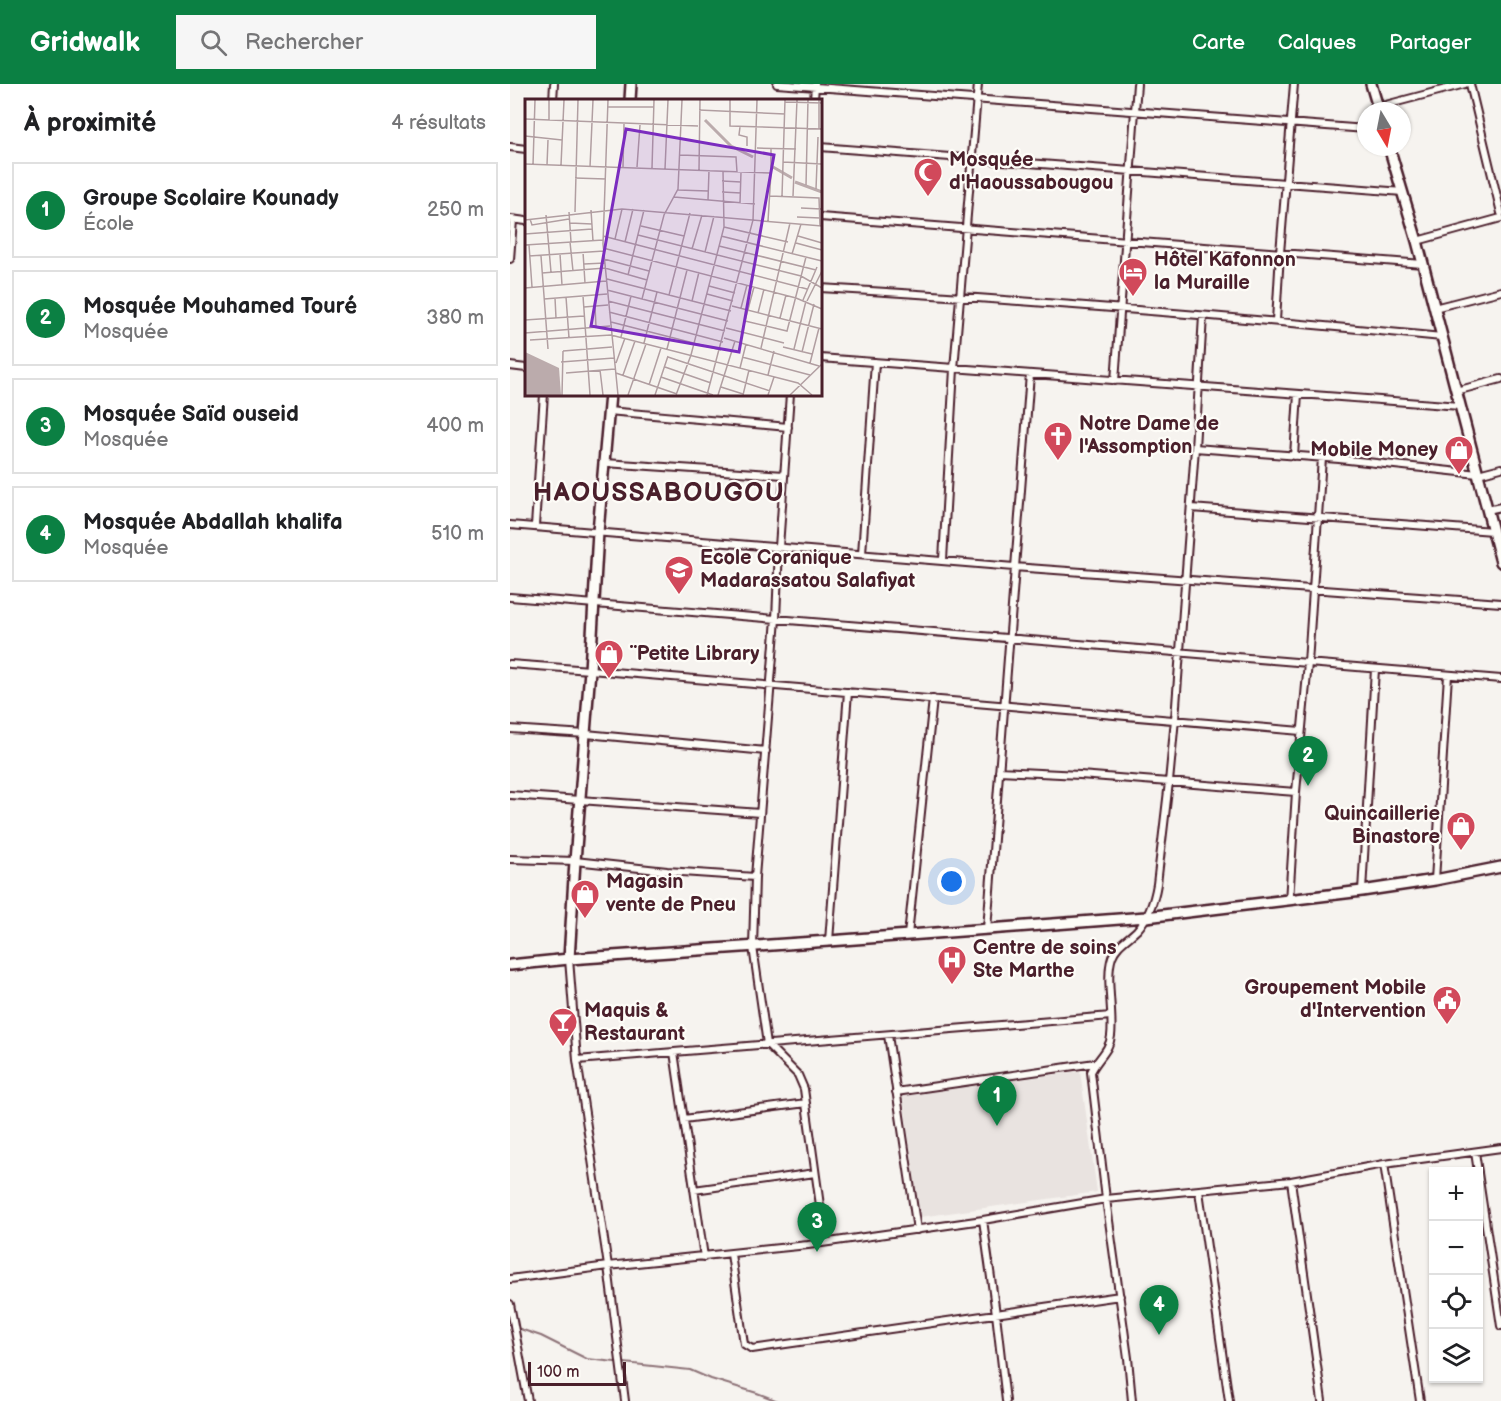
<!DOCTYPE html>
<html lang="fr">
<head>
<meta charset="utf-8">
<style>
	body { margin:0; font-family:"Balsamiq Sans",sans-serif; background:#f6f6f6; color:#202124 }
	.controls { position:absolute; right:18px; bottom:18px; display:grid; overflow:hidden; border-radius:0px; box-shadow:0 2px 4px #0004 }
	.controls button { width:54px; height:54px; display:grid; place-items:center; padding:0; border:0; border-bottom:2px solid #e0e0e0; background:#fff; color:#202124; font:30px sans-serif }
	.compass { position:absolute; left:847px; top:18px; width:54px; height:54px; border-radius:50%; background:#fff; box-shadow:0 2px 4px #0004; rotate:170deg }
	.scale { position:absolute; left:18px; bottom:15px; width:98px; box-sizing:border-box; padding-left:6px; border:3px solid #4a1f2b; border-top:0; font-size:16px; line-height:21px; white-space:nowrap; color:#4a1f2b; -webkit-text-stroke:4px #fdfcf7; paint-order:stroke }
	.you { position:absolute; left:442px; top:798px; width:21px; height:21px; margin:-15px; border:4px solid #fff; border-radius:50%; background:#1a73e8; box-shadow:0 0 0 9px #1a73e833 }
	.badge { display:grid; place-items:center; width:39px; height:39px; border-radius:50%; background:#0b8043; color:#fff; font-size:20px; font-weight:700 }
	.pin { position:absolute; translate:-50% -50px; filter:drop-shadow(0 2px 3px #0008) }
	.pin::after { content:''; position:absolute; top:32px; width:21px; height:18px; background:inherit; clip-path:polygon(0 0,100% 0,50% 100%) }
	.list { margin:0; padding:0; list-style:none }
	h2 { display:flex; justify-content:space-between; align-items:center; height:78px; margin:0; padding:0 24px; font-size:26px }
	h2 small { font-size:20px; font-weight:400; color:#757577 }
	.list li { display:grid; grid-template-columns:39px 1fr auto; gap:18px; align-items:center; box-sizing:border-box; height:96px; margin:0 12px 12px; padding:0 12px; border:2px solid #e0e0e0; border-radius:0px }
	.list b { display:block; font-size:22px; white-space:nowrap }
	.list p { margin:0; font-size:20px; white-space:nowrap; color:#757577 }
	.list em { font-size:20px; font-style:normal; color:#757577 }
	.icon { flex:none; width:33px; height:33px; fill:none; stroke:currentColor; stroke-width:2; stroke-linecap:round; stroke-linejoin:round }
	.map { position:relative; flex:none; width:991px; height:1317px; overflow:hidden }
	header { display:flex; align-items:center; gap:36px; box-sizing:border-box; height:84px; padding:0 30px; background:#0b8043; color:#fff }
	header strong { font-size:28px }
	nav { display:flex; gap:33px; margin-inline-start:auto; font-size:21px }
	.search { width:420px; height:54px; background:#f6f6f6; display:flex; align-items:center; gap:15px; box-sizing:border-box; padding:0 21px; border-radius:0px; color:#757577; font-size:22px }
	main { display:flex }
	aside { flex:1; background:#fff }
	.map>svg:first-child { display:block }
</style>
</head>
<body>
<header>
<strong>Gridwalk</strong>
<div class="search"><svg class="icon" aria-label="search" viewBox="0 0 24 24"><circle cx="10" cy="10" r="6"/><path d="M15 15l6 6"/></svg>Rechercher</div>
<nav><a>Carte</a><a>Calques</a><a>Partager</a></nav>
</header>
<main>
<aside>
<h2>À proximité<small>4 résultats</small></h2>
<ul class="list">
<li><span class="badge">1</span><div><b>Groupe Scolaire Kounady</b><p>École</p></div><em>250 m</em></li>
<li><span class="badge">2</span><div><b>Mosquée Mouhamed Touré</b><p>Mosquée</p></div><em>380 m</em></li>
<li><span class="badge">3</span><div><b>Mosquée Saïd ouseid</b><p>Mosquée</p></div><em>400 m</em></li>
<li><span class="badge">4</span><div><b>Mosquée Abdallah khalifa</b><p>Mosquée</p></div><em>510 m</em></li>
</ul>
</aside>
<div class="map">
<svg width="991" height="1317" viewBox="0 0 991 1317">
	<rect width="100%" height="100%" fill="#f6f3ef"/>
	<filter id="ink" filterUnits="userSpaceOnUse"><feTurbulence type="fractalNoise" baseFrequency=".0167" numOctaves="2"/><feDisplacementMap in="SourceGraphic" scale="12" xChannelSelector="R" yChannelSelector="G"/><feConvolveMatrix kernelMatrix="1 2 1 2 8 2 1 2 1" color-interpolation-filters="sRGB"/></filter>
	<g filter="url(#ink)">
		<path fill="#e9e3e0" d="M570,987l17,121 -177,25 -17,-121z"/>
		<g fill="none" stroke-linecap="round" stroke-linejoin="round">
			<path stroke="#8e7378" stroke-width="2" d="M7,1244l24,8 46,23 103,11 21,9 46,14 21,8"/>
			<g stroke="#4a1f2b" stroke-width="10">
				<path id="street" d="M267,0l589,45
					M960,0l31,129
					M43,16l1,-16
					M304,16l1,-15
					M868,23l87,-23
					M0,63l16,2
					M310,63l583,45
					M310,133l603,47
					M1,135l15,2
					M907,157l84,-23
					M0,175l3,-39
					M310,204c208,12 415,29 622,49
					M924,224l67,-17
					M766,237l4,-68 14,-169
					M310,274l640,48
					M0,282l16,2
					M605,297l22,-297
					M946,307l45,-12
					M280,310l-11,153 -3,72 -21,258 -2,70 14,97 31,31 6,14 21,153
					M98,327l180,16
					M685,364l144,11 139,15 23,-6
					M784,372l4,-62
					M95,379l179,12
					M681,424l302,23
					M977,426l14,-3
					M0,441l504,42 487,36
					M25,442l9,-132
					M352,470l13,-192
					M433,476l11,-191 24,-285
					M0,513l991,82
					M0,580l80,6 711,61
					M0,645l76,5 180,17
					M489,687l81,4 216,17
					M0,711l250,18
					M0,775l65,2 92,10 88,6
					M925,796l13,-205
					M852,807l13,-222
					M779,817l7,-109 12,-129 14,-205
					M477,845l43,-555
					M398,851l25,-236
					M319,857l19,-249
					M59,875l8,101 31,206 17,135
					M378,951l29,195
					M164,968l30,205
					M67,976l534,-44
					M386,1008l199,-29
					M174,1035l122,-16
					M965,1068l3,20
					M874,1080l36,237
					M968,1089l23,153
					M781,1097l31,220
					M184,1106l121,-17
					M689,1107l30,210
					M473,1136l13,94 10,87
					M221,1170l13,90 8,5 368,-53
					M0,1195l98,-13 200,-21 175,-25 123,-21 185,-18 93,-17 117,-16
					M0,1220l18,97
					M622,1317l-4,-43 -22,-159 -15,-127c6,-13 19,-22 20,-36 3,-23 -6,-58 1,-79 4,-12 16,-18 25,-27 12,-13 17,-28 20,-46l12,-102 6,-63 20,-271 8,-132"/>
			</g>
			<g stroke="#4a1f2b" stroke-width="14">
				<path id="secondary" d="M120,16l1,-16
					M59,875l6,-98 15,-191 8,-138 12,-138
					M0,881l59,-6 260,-18 317,-24 216,-26 73,-11 66,-13"/>
			</g>
			<g stroke="#4a1f2b" stroke-width="14">
				<path id="primary" d="M861,0l8,27
					M879,63l28,94 84,321"/>
			</g>
			<use href="#street" stroke="#fdfcf7" stroke-width="6"/>
			<use href="#secondary" stroke="#fdfcf7" stroke-width="9"/>
			<use href="#primary" stroke="#fdfcf7" stroke-width="9"/>
		</g>
	</g>
	<defs>
		<g id="mosque-pin" transform="scale(1.5)"><path d="M0 17L-7.5 6A9.5 9.5 0 1 1 7.5 6Z" fill="#d1495b" stroke="#fdfcf7"/><path d="M3.5-4.9A6 6 0 1 0 3.5 4.9A5 5 0 1 1 3.5-4.9Z" fill="#fff"/></g>
		<g id="hotel-pin" transform="scale(1.5)"><path d="M0 17L-7.5 6A9.5 9.5 0 1 1 7.5 6Z" fill="#d1495b" stroke="#fdfcf7"/><path d="M-6-4.5h1.5V1H6V5H4.5V3h-9V5H-6ZM-4 0a1.8 1.8 0 1 1 3.6 0ZM.5 0V-2.5h3Q6-2.5 6 0Z" fill="#fff"/></g>
		<g id="church-pin" transform="scale(1.5)"><path d="M0 17L-7.5 6A9.5 9.5 0 1 1 7.5 6Z" fill="#d1495b" stroke="#fdfcf7"/><path d="M-1.2-6h2.4v3.5h3.3v2.4h-3.3V6h-2.4V-.1h-3.3v-2.4h3.3Z" fill="#fff"/></g>
		<g id="shop-pin" transform="scale(1.5)"><path d="M0 17L-7.5 6A9.5 9.5 0 1 1 7.5 6Z" fill="#d1495b" stroke="#fdfcf7"/><path d="M-5-2.5h2.3a2.7 3.5 0 0 1 5.4 0H5L5.5 6h-11ZM-1.5-2.5h3a1.5 2.3 0 0 0-3 0Z" fill="#fff"/></g>
		<g id="school-pin" transform="scale(1.5)"><path d="M0 17L-7.5 6A9.5 9.5 0 1 1 7.5 6Z" fill="#d1495b" stroke="#fdfcf7"/><path d="M0-5L7-2L0 1L-7-2ZM-4 1L0 2.5L4 1V4Q0 6-4 4Z" fill="#fff"/></g>
		<g id="hospital-pin" transform="scale(1.5)"><path d="M0 17L-7.5 6A9.5 9.5 0 1 1 7.5 6Z" fill="#d1495b" stroke="#fdfcf7"/><path d="M-5-5h3v3.5h4V-5h3V5h-3V1.5h-4V5h-3Z" fill="#fff"/></g>
		<g id="civic-pin" transform="scale(1.5)"><path d="M0 17L-7.5 6A9.5 9.5 0 1 1 7.5 6Z" fill="#d1495b" stroke="#fdfcf7"/><path d="M-.6-6.5H3V-4.5H.6V-3L4-1V1h2V6H-6V1h2V-1L-.6-3ZM-1.2 2.5V6h2.4V2.5Z" fill="#fff"/></g>
		<g id="bar-pin" transform="scale(1.5)"><path d="M0 17L-7.5 6A9.5 9.5 0 1 1 7.5 6Z" fill="#d1495b" stroke="#fdfcf7"/><path d="M-6-5H6L.8 .8V4.5H3.5V6h-7V4.5H-.8V.8Z" fill="#fff"/></g>
	</defs>
	<g fill-rule="evenodd">
		<use href="#mosque-pin" x="418" y="88"/>
		<use href="#hotel-pin" x="623" y="188"/>
		<use href="#church-pin" x="548" y="352"/>
		<use href="#shop-pin" x="949" y="366"/>
		<use href="#school-pin" x="169" y="486"/>
		<use href="#shop-pin" x="99" y="570"/>
		<use href="#shop-pin" x="951" y="742"/>
		<use href="#shop-pin" x="75" y="810"/>
		<use href="#hospital-pin" x="442" y="876"/>
		<use href="#civic-pin" x="937" y="916"/>
		<use href="#bar-pin" x="53" y="938"/>
	</g>
	<g text-anchor="middle" dominant-baseline="central" stroke-width="4.5" stroke-linejoin="round" paint-order="stroke">
		<g font-size="20" font-weight="bold" fill="#4a1f2b" stroke="#fdfcf7" text-anchor="start">
			<text x="439" y="76">Mosquée<tspan x="439" dy="23">d'Haoussabougou</tspan></text>
			<text x="644" y="176">Hôtel Kafonnon<tspan x="644" dy="23">la Muraille</tspan></text>
			<text x="569" y="340">Notre Dame de<tspan x="569" dy="23">l'Assomption</tspan></text>
			<text x="928" y="366" text-anchor="end">Mobile Money</text>
			<text x="190" y="474">Ecole Coranique<tspan x="190" dy="23">Madarassatou Salafiyat</tspan></text>
			<text x="120" y="570">¨Petite Library</text>
			<text x="930" y="730" text-anchor="end">Quincaillerie<tspan x="930" dy="23">Binastore</tspan></text>
			<text x="96" y="798">Magasin<tspan x="96" dy="23">vente de Pneu</tspan></text>
			<text x="463" y="864">Centre de soins<tspan x="463" dy="23">Ste Marthe</tspan></text>
			<text x="916" y="904" text-anchor="end">Groupement Mobile<tspan x="916" dy="23">d'Intervention</tspan></text>
			<text x="74" y="927">Maquis &amp;<tspan x="74" dy="23">Restaurant</tspan></text>
		</g>
		<g font-size="26" font-weight="bold" letter-spacing="1.5" fill="#4a1f2b" stroke="#fdfcf7">
			<text x="149" y="409">HAOUSSABOUGOU</text>
		</g>
	</g>
	<g transform="translate(15 15)">
		<rect width="297" height="297" fill="#f6f3ef"/>
		<path d="M0,253l34,16 2,27h-36z" fill="#bbabac"/>
		<path fill="none" stroke="#bbabac" stroke-width="3" d="M180,21l26,26 22,11M248,68l19,11M270,83l27,10"/>
		<path fill="none" stroke="#b19ea1" stroke-width="1.5" d="M83,1l-5,144 15,151M205,1v26l92,3M260,3l37,1M83,8h46M174,11l86,4M0,20l173,7M24,22v-21M215,28l-1,8 8,2v9M294,30v-29M0,37l37,4M232,49l39,1M155,56l56,2 1,15M258,63l39,2M0,65l246,9 -3,48M8,66l2,-65M22,66l1,-25M36,66l3,-65M65,68l3,-67M98,68l1,-43M112,68l3,-42M127,69l2,-68M140,70l3,-69M174,71l1,-70M246,75v-26M50,79l31,1M197,82l19,1M281,86l2,-85M291,90l2,-52M153,91l30,1M197,93l19,1M245,97l49,2 1,28M257,97l3,-96M268,97l4,-96M149,98l81,7M183,101l1,-30M215,104l1,-31M276,109l20,1M66,111l2,31M44,113l2,30M50,113l3,-112M21,116l5,57M272,118l23,1M5,120l2,6 37,-6M0,121l97,-11 200,17M45,124l22,1M116,127l43,10M199,128l64,15M0,135l67,-5M113,136l163,41 21,12M78,137l204,53M196,137l101,25M273,137l24,7M90,140l7,-30M45,143l3,29M100,143l8,-33M271,144l26,7M0,146l78,-5M4,146l3,42M194,147l97,24M78,149l193,50 26,11M167,150l10,-34M58,153l2,31M180,153l9,-36M35,155l2,31M267,155l9,-30M4,157l75,-5M16,157l7,93M79,160l45,12M59,165l21,-1M17,174l63,-5 42,12M103,176l16,-65M82,180l124,32M184,187l26,7M0,189l81,-7M82,191l121,31M182,195l26,7M144,196l21,-82M58,197l7,99M41,198l3,41M30,199l1,20M19,200l63,-5M117,200l22,-84 14,-26 4,-89M278,201l14,-33M83,202l117,30M167,202l7,-29M282,202l15,-30M70,207l1,21M207,207l90,23M59,208l24,-2M216,209l6,-23M84,213l114,30M233,214l6,-24M255,219l6,-23M0,221l59,-4M220,222l42,10 19,-74M86,223l110,28M201,229l58,15M217,233l12,-45M0,234l85,-7M96,238l10,-41M199,239l95,28M5,241l81,-5 187,48 14,12M119,244l13,-51M258,248l29,7M236,249l29,-125M142,250l20,-79M269,250l12,-48M38,252l49,-4M277,253l12,-48M143,258l102,34M217,258l68,18M36,263l53,-4M91,264l9,-25M285,264l9,-35M140,268l46,16M215,269l6,-24M75,271l3,25M41,274l49,-4M91,274l61,21M98,276l12,-34M243,276l6,-24M136,278l52,18M124,286l12,-37M196,288l22,7M37,296l1,-44M103,296l18,-51M130,296l13,-39M151,296l15,-40 33,-128 -1,-56M182,296l46,-175 4,-120M193,296l17,-54M218,296l6,-25M243,296l6,-18M265,296l32,-31"/>
		<path fill="#7b2cbf" fill-opacity="0.15" stroke="#7b2cbf" stroke-width="3" d="M101,30l148,26 -35,197 -148,-26z"/>
		<rect width="297" height="297" fill="none" stroke="#4a1f2b" stroke-width="3"/>
	</g>
</svg>
<div class="controls">
<button>+</button>
<button>−</button>
<button><svg class="icon" aria-label="locate" viewBox="0 0 24 24"><circle cx="12" cy="12" r="6"/><path d="M12 2v4M12 18v4M2 12h4M18 12h4"/></svg></button>
<button><svg class="icon" aria-label="layers" viewBox="0 0 24 24"><path d="M12 4l9 5-9 5-9-5zM3 14l9 5 9-5"/></svg></button>
</div>
<svg class="compass" viewBox="-18 -18 36 36"><path d="M0-13l5 13h-10z" fill="#e53935"/><path d="M0 13l5-13h-10z" fill="#757577"/></svg>
<div class="scale">100 m</div>
<div class="you"></div>
<div class="pin badge" style="left:487px;top:1042px">1</div>
<div class="pin badge" style="left:798px;top:702px">2</div>
<div class="pin badge" style="left:307px;top:1168px">3</div>
<div class="pin badge" style="left:649px;top:1251px">4</div>
</div>
</main>
</body>
</html>
